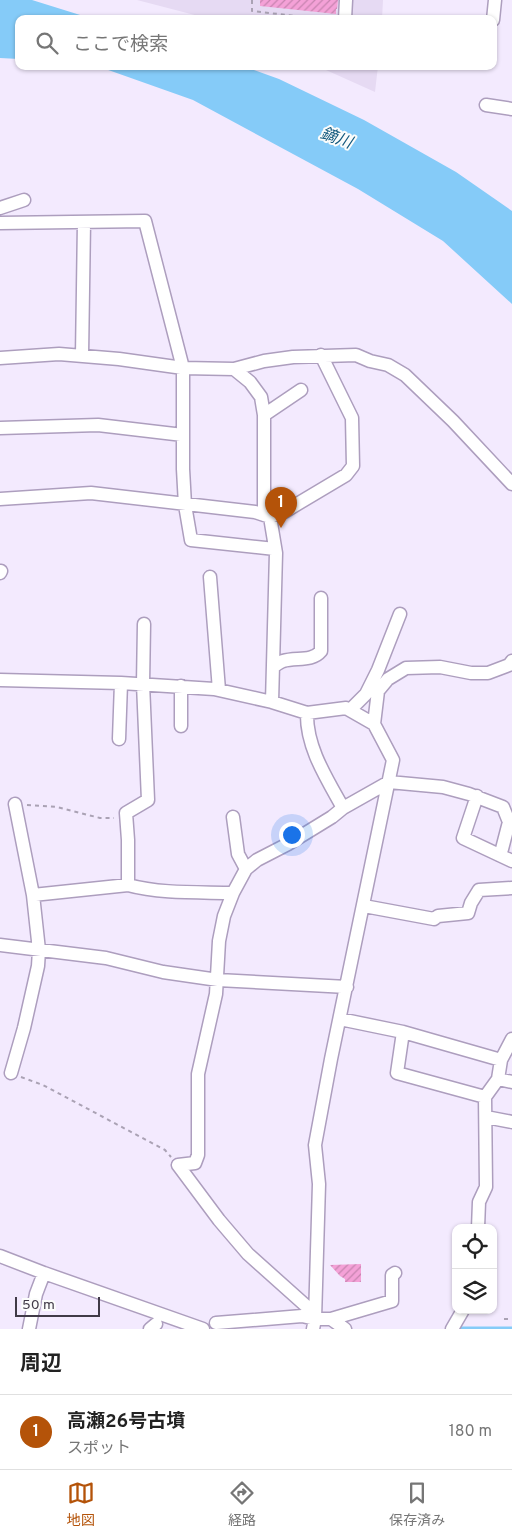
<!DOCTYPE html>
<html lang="ja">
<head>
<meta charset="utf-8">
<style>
	body { margin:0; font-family:Overpass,"Noto Sans JP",sans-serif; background:#f2f2f2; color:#222 }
	.controls { position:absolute; right:15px; bottom:15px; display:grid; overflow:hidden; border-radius:10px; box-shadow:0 1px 4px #0004 }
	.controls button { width:45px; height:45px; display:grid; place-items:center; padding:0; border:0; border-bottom:1px solid #e0e0e0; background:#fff; color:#222; font:25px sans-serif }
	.scale { position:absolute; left:15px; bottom:12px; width:85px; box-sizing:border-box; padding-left:5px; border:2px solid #403a47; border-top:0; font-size:14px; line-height:18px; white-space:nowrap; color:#403a47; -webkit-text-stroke:4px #fbfcfb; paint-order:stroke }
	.you { position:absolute; left:291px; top:834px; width:18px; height:18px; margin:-12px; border:4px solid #fff; border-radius:50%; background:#1a73e8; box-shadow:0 0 0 8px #1a73e833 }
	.badge { display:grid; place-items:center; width:32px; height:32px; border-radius:50%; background:#b45309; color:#fff; font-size:16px; font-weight:700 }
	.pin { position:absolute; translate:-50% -41px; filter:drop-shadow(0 1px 2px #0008) }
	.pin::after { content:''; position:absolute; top:26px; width:18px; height:15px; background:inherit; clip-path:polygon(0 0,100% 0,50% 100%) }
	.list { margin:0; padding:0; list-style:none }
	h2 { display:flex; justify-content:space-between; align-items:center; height:65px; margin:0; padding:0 20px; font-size:21px }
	h2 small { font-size:16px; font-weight:400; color:#767676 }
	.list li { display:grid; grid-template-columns:32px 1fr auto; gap:15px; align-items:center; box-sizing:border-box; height:75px; padding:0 20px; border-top:1px solid #e0e0e0 }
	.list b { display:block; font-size:19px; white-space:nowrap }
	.list p { margin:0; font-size:16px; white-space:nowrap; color:#767676 }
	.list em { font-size:16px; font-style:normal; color:#767676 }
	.icon { flex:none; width:28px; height:28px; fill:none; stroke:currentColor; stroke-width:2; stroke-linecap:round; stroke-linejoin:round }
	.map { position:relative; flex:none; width:512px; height:1329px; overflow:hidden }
	.search { position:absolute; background:#fff; box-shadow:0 1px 4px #0004; left:15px; right:15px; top:15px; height:55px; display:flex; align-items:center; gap:12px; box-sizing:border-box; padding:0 18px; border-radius:10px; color:#767676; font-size:19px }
	.sheet { height:140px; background:#fff }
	nav { display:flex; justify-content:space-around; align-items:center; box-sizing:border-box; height:70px; border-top:1px solid #e0e0e0; background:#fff; font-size:14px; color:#767676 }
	nav a { display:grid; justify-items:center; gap:2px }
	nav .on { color:#b45309 }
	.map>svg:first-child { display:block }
</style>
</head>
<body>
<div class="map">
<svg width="512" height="1329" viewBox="0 0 512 1329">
	<defs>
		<pattern id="building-hatch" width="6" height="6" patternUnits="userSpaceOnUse" patternTransform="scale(1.25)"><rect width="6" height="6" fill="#f4a1d7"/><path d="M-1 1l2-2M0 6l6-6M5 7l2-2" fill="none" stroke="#c784b0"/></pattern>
	</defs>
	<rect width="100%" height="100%" fill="#f3eafe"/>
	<path fill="#e6daf3" d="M137,0h246l-1,19h-172z
		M317,66h61l-3,26z"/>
	<path fill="#85cbf8" d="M0,0h32l61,19h-74v40l-19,-1z
		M97,66h146l36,13 85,41 92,52 56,39v93l-69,-63 -85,-52 -165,-89z"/>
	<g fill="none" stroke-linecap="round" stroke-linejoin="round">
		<path stroke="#85cbf8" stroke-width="3" d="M457,1328h55"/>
	</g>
	<path fill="url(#building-hatch)" d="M260,0h78l-1,9h-1v5l-76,-8z
		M361,1264v18h-16v-3l-5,-3 -10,-11z"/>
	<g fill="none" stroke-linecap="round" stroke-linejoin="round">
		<g stroke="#ad9ebe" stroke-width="15">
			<path id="minor" d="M345,19l1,-19
				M493,20l2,-20
				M486,105l26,4
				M0,208l24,-8
				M0,223l145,-2 38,147v101l2,36 6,35 84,9
				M82,356l2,-134
				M0,358l59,-4 60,5 64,9 51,1 30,-8 29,-4 63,-2 14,6 18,4 17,10 48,46 59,63
				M234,369l16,13 11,15 3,18v100
				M264,415l37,-25
				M0,428l98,-3 85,10
				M0,499l91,-6 164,19 15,5 14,-5 62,-37 7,-9 -1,-48 -31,-63
				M270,517l6,36 -4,149
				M0,573l1,-2
				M210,577l9,113
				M144,624l-1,60 5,116 -22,13 2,27v45c33,9 71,7 105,8
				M273,667c3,-2 7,-5 10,-6 13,-4 29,1 38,-10v-53
				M0,680l121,3 93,6 58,13 35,11 39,-5 28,16
				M350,710l16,-16 12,-24 22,-56
				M307,713c-1,34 20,66 36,95
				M181,726v-40
				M119,739l2,-56
				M477,796l-14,42 49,23
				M15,804l18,91 95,-10
				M233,817l5,37 8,15
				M499,855l3,-6 7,-27
				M364,906l70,13 4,-3 30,-3 3,-10 8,-13 33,-2
				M0,945l106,13 57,14 55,8 129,7
				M340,1019l63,13 98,28
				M403,1032l-6,41 88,24
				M11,1073l13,-45 14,-62 1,-16 -6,-55
				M498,1079l14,3
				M486,1117l26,5
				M178,1165l17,-2 3,-8v-81l18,-80 3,-53 5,-25 9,-23 13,-24 11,-9 31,-16 44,-27 11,-9 46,-26 54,5 26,7 34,13 6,15h3
				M178,1165l41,55 29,34 66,59
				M478,1228l1,-26 7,-15 -1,-90 13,-18 3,-19 11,-21
				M0,1256l44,17 159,56
				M331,1319l61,-18v-26l3,-2
				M216,1323l86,-7 13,3h16l14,10
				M29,1329l7,-35 8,-21
				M150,1329l6,-5
				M313,1329l2,-10 4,-135 -4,-39 16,-86 62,-299 -19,-36 4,-33 10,-12 18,-11 34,-1 31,6h17l21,-8 3,-4
				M452,1329l11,-19"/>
		</g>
		<path stroke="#aaa2b4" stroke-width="2" stroke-dasharray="4 4" stroke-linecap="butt" d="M252,0v11l70,8
			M27,805l30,2 43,11h14
			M21,1077l22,8 122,65 6,7
			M504,1319h8"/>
		<use href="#minor" stroke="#fff" stroke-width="12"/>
	</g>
	<g text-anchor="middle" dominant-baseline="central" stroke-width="4" stroke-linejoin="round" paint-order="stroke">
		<g font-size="16" font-style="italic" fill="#13597e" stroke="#fbfcfb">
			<text transform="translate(336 139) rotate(20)">鏑川</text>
		</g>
	</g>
</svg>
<div class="controls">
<button><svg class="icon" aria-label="locate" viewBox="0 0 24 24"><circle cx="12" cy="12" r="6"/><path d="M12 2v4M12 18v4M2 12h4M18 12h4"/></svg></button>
<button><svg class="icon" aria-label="layers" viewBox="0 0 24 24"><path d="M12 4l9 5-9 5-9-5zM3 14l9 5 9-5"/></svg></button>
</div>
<div class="scale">50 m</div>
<div class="you"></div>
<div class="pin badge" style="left:281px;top:528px">1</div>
<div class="search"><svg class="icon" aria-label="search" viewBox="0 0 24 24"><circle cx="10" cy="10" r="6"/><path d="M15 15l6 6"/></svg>ここで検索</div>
</div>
<section class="sheet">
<h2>周辺<small></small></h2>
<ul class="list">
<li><span class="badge">1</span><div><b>高瀬26号古墳</b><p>スポット</p></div><em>180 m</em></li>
</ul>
</section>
<nav>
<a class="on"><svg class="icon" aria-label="map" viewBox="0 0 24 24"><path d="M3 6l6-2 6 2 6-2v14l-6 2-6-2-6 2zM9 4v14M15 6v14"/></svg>地図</a>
<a><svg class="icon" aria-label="directions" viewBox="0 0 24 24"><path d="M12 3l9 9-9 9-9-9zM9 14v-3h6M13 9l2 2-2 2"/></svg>経路</a>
<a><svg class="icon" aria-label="saved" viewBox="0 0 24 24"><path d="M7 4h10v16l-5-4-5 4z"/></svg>保存済み</a>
</nav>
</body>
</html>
